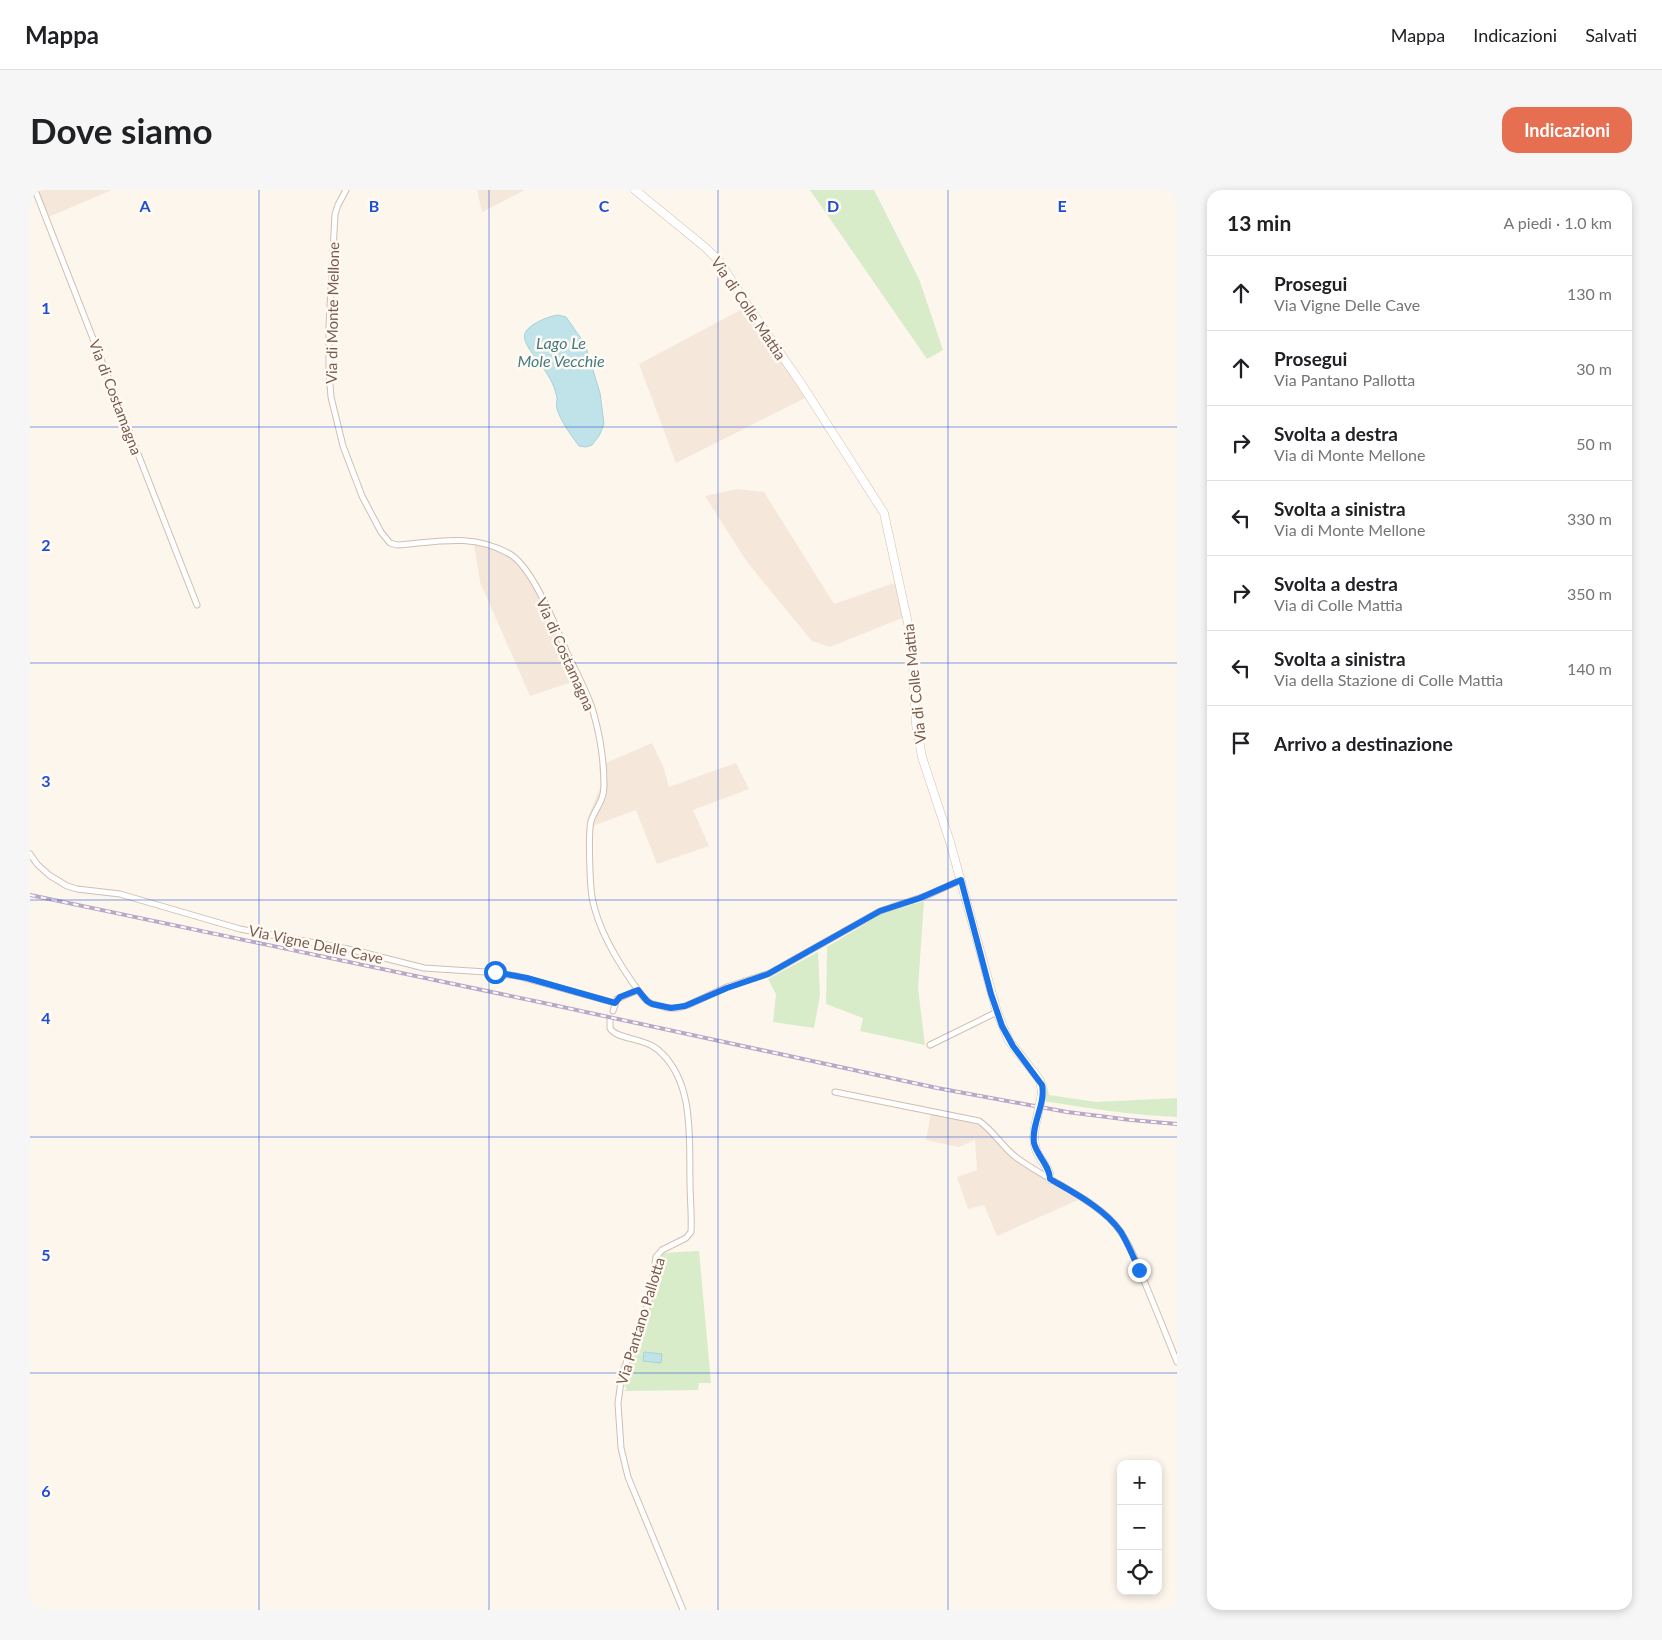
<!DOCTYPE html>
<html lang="it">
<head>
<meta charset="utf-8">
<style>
	body { margin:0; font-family:Lato,sans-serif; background:#f6f6f6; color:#202124 }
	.controls { position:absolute; right:15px; bottom:15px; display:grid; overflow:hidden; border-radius:10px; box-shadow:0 2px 8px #0003 }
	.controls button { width:45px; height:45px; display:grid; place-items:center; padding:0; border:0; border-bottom:1px solid #e0e0e0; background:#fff; color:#202124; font:25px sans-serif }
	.stop { position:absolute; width:15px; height:15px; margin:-11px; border:4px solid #1a73e8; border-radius:50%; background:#fff }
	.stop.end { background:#1a73e8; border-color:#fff; box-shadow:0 1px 5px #0008 }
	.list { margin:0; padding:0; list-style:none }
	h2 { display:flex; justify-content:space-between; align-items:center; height:65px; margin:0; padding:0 20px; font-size:21px }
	h2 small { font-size:16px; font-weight:400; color:#757577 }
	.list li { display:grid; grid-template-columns:32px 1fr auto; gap:15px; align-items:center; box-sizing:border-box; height:75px; padding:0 20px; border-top:1px solid #e0e0e0 }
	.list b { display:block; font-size:19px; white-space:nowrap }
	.list p { margin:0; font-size:16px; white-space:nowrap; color:#757577 }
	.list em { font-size:16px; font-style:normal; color:#757577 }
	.icon { flex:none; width:28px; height:28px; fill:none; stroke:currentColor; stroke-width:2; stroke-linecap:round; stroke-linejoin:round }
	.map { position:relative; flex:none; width:1147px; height:1420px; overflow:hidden; border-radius:15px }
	header { display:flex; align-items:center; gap:30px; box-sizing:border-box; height:70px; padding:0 25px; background:#fff; border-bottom:1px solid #e0e0e0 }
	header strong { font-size:24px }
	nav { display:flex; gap:28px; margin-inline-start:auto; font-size:18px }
	.intro { display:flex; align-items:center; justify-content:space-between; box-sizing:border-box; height:120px; padding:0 30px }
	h1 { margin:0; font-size:35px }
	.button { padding:12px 22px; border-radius:15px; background:#e76f51; color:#fff; font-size:18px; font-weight:700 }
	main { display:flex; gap:30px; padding:0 30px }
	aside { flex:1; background:#fff; border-radius:15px; box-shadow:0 2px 8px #0003 }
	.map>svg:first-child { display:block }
</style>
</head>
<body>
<header>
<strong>Mappa</strong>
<nav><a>Mappa</a><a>Indicazioni</a><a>Salvati</a></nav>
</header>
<div class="intro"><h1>Dove siamo</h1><a class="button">Indicazioni</a></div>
<main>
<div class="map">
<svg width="1147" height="1420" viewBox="0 0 1147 1420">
	<rect width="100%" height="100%" fill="#fdf6ec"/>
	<path fill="#f5e8da" d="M5,0h77l-66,28z
		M447,0h48l-43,22z
		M718,116l61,90 -133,67 -37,-99z
		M707,299l27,3 70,112 66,-23 7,35 -77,31 -18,-6 -65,-79 -42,-66z
		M444,354l39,12 20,30 45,94 -48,16 -50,-114z
		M622,553l11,23 6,21 67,-24 13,26 -56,21 16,36 -52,18 -21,-54 -46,17 -3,-7 14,-35 -2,-19z
		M901,923l50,11 7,6 14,19 29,22 47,29 -81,36 -13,-31 -16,4 -11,-32 20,-7 -2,-30 -16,7 -33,-7z"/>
	<path fill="#d8ecc9" d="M780,0h64l45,89 24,71 -16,9z
		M894,711l-6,87 7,57 -65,-14 3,-13 -37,-14 1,-57 56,-34z
		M788,762l2,43 -6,33 -41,-6 3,-28 -8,-15z
		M1016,891l3,14 47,7 81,-4v19c-45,-2 -90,-9 -134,-16z
		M669,1061l12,132h-12l-1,7 -74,1 3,-2 -3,-4c3,-14 5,-37 19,-46v-4h-3l11,-29 5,-20 2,-1v-4l-3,-1v-18l6,-9z"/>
	<path fill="#bfe3e8" stroke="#a5d3da" d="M528,125l8,2 19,27 15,49 4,31 -5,12 -7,9 -6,2 -7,-1c-8,-11 -18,-24 -22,-37 -1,-4 0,-8 0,-11 -2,-11 -7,-20 -13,-29 -5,-8 -23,-26 -19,-36 4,-9 24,-17 33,-18z
		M614,1162l18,2 -1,9 -18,-2z"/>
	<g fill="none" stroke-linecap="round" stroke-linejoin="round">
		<g stroke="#d1beb0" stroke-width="7">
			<path id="street" d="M5,0l162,415
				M316,0l-8,15 -3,9 -6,112v46l2,25 12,49 19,50 19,36 9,11 7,2c40,-3 74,-12 111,8 24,12 48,74 59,100 9,19 20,38 26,58 7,24 11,51 11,75 0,15 -9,23 -13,35 -3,12 -1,63 1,76 6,35 30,72 51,100l7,6 17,5h11l10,-3 39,-18 43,-14 110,-62 48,-16 33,-15
				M0,664l7,10 12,11 18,11 10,3 43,5 120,35 113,21 71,18 62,4 31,4 98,27
				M583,821l4,-12 21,-9
				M580,830v8c5,11 34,10 47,21 38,31 32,89 33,133 0,17 2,34 1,50l-5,6 -24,12 -6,7 -7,44 -27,73 -4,29 3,45 7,29 55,133
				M900,855l67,-33
				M805,902l144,29c15,10 23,26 38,37 29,21 64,35 92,60 19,18 28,46 38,70 10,24 20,49 30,74"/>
		</g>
		<g stroke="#d6c0b0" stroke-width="9">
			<path id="secondary" d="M605,0l71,58 13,13 29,45 54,79 82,128 28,129 4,82 6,33 28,85 47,170 12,29 31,39 2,13
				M1007,928c-3,12 -5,24 1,36 4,8 12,15 12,25"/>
		</g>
		<use href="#street" stroke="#fff" stroke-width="5"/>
		<use href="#secondary" stroke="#fff" stroke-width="8"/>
		<g stroke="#b9a8c9" stroke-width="4">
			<path id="rail" d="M0,705l514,108 393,85 130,24 64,8 46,4"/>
		</g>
		<use href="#rail" stroke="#fffaf3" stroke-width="2" stroke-dasharray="5.5" stroke-linecap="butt"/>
		<g stroke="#d6c0b0" stroke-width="9" stroke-linecap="butt">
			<path id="secondary-bridge" d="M1007,928l5,-25"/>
		</g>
		<use href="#secondary-bridge" stroke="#fff" stroke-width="8"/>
	</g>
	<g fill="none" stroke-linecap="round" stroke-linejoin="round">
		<path stroke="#1a73e8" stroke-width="6" d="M465,782l32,6 88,25 5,-6 18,-7 9,11 5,3 19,4 14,-2 42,-18 41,-14 112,-63 40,-13 41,-18 30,114 11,32 11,20 29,39c4,19 -11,39 -8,58 3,13 16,23 16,36 24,14 54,29 71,53 7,12 13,26 18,38"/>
	</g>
	<path fill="none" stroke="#1d4ed8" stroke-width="1" stroke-opacity="0.55" d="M229,0v1420M459,0v1420M688,0v1420M918,0v1420M0,237h1147M0,473h1147M0,710h1147M0,947h1147M0,1183h1147"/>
	<g text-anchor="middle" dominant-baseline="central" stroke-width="5" stroke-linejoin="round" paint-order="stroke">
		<g font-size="15" fill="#7a5c4d" stroke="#fffaf3">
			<text transform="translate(719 118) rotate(56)">Via di Colle Mattia</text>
			<text transform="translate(302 123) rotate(-89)">Via di Monte Mellone</text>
			<text transform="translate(86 207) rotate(69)">Via di Costamagna</text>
			<text transform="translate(536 464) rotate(66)">Via di Costamagna</text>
			<text transform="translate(884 494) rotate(-96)">Via di Colle Mattia</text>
			<text transform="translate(286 754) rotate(12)">Via Vigne Delle Cave</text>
			<text transform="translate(610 1131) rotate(-73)">Via Pantano Pallotta</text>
		</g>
		<g font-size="16" font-style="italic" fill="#437c86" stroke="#fffaf3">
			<text x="531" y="152">Lago Le<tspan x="531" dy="18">Mole Vecchie</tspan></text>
		</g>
	</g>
	<g font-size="16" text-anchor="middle" font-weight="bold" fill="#1d4ed8" stroke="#fffaf3" stroke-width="5" stroke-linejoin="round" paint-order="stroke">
		<text x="115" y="22">A</text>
		<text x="344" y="22">B</text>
		<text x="574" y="22">C</text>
		<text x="803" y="22">D</text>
		<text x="1032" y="22">E</text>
		<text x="16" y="124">1</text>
		<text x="16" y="361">2</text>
		<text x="16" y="597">3</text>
		<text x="16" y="834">4</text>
		<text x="16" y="1071">5</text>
		<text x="16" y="1307">6</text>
	</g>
</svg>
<div class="controls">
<button>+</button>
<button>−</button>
<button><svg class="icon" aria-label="locate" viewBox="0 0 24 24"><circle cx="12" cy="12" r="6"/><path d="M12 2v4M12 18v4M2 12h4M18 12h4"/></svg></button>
</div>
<div class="stop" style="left:465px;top:782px"></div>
<div class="stop end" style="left:1109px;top:1080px"></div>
</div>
<aside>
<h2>13 min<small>A piedi · 1.0 km</small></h2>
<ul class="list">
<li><svg class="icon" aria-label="ahead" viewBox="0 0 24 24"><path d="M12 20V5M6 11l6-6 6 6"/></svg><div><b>Prosegui</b><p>Via Vigne Delle Cave</p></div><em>130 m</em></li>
<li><svg class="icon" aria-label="ahead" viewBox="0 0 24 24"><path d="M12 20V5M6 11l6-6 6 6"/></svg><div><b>Prosegui</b><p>Via Pantano Pallotta</p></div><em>30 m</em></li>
<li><svg class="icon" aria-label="right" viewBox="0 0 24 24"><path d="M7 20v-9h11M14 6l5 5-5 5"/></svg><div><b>Svolta a destra</b><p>Via di Monte Mellone</p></div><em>50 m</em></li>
<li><svg class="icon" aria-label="left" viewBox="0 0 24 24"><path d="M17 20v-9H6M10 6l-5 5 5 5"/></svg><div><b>Svolta a sinistra</b><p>Via di Monte Mellone</p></div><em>330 m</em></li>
<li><svg class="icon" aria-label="right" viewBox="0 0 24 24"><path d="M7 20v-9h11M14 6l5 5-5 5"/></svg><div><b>Svolta a destra</b><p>Via di Colle Mattia</p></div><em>350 m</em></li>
<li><svg class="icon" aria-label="left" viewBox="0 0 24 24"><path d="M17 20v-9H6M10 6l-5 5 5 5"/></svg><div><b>Svolta a sinistra</b><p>Via della Stazione di Colle Mattia</p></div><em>140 m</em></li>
<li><svg class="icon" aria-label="arrive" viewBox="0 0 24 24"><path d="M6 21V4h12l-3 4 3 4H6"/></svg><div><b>Arrivo a destinazione</b></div></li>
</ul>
</aside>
</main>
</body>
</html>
